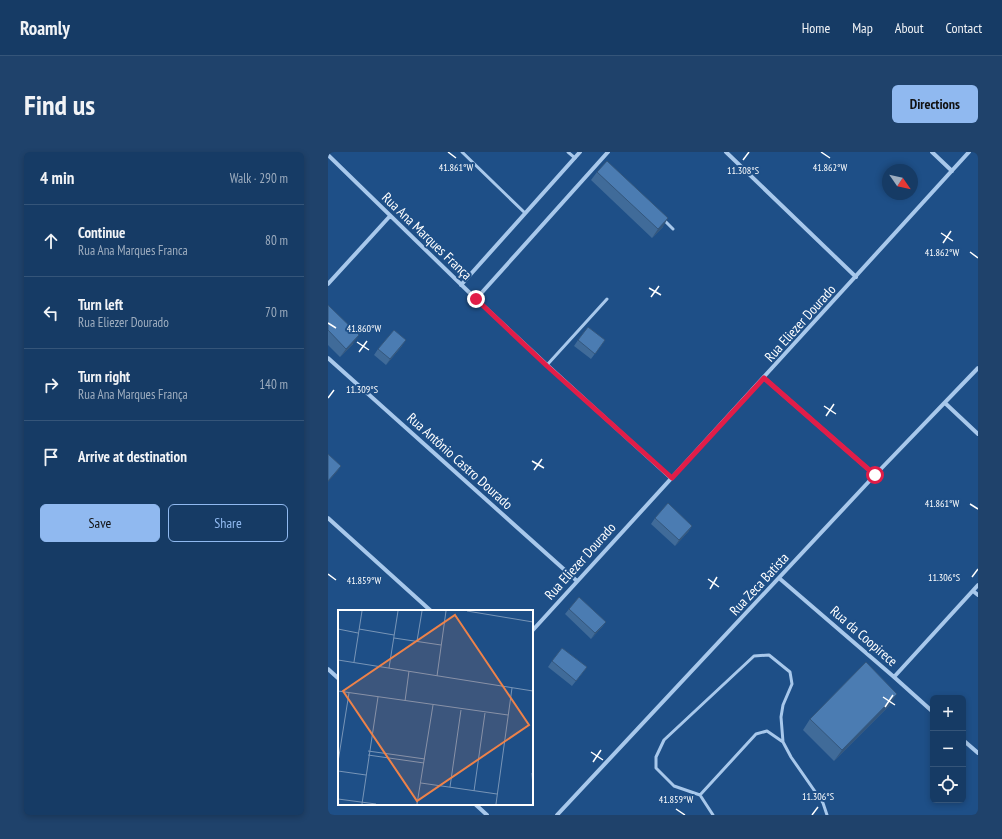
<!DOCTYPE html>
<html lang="en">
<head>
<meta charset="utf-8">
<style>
	body { margin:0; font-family:"PT Sans Narrow",sans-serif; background:#1f426b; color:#f1f3f6 }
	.controls { position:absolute; right:12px; bottom:12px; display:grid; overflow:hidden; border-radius:6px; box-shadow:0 2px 6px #0003 }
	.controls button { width:36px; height:36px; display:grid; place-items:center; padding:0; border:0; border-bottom:1px solid #355579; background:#163b65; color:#f1f3f6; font:20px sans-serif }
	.compass { position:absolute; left:554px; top:12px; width:36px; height:36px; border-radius:50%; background:#163b65; box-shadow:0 2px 6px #0003; rotate:124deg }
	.stop { position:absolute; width:12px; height:12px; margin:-9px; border:3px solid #e11d48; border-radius:50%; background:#fff }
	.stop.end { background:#e11d48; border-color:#fff; box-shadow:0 1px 4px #0008 }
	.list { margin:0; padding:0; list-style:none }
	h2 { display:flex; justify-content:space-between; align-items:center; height:52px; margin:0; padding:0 16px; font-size:17px }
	h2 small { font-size:13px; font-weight:400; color:#9eadbf }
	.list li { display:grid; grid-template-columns:26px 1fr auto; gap:12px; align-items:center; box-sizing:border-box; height:72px; padding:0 16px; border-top:1px solid #355579 }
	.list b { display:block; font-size:15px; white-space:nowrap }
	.list p { margin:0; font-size:13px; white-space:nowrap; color:#9eadbf }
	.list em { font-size:13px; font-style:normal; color:#9eadbf }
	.actions { display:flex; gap:8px; padding:12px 16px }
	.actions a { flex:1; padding:9px 0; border:1px solid #90b9f0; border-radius:6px; text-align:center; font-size:14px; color:#90b9f0 }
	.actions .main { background:#90b9f0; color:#111 }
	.icon { flex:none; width:22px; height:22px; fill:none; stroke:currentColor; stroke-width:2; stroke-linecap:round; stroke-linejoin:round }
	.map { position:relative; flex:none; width:650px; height:663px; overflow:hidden; border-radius:6px }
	header { display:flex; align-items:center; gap:24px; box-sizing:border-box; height:56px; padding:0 20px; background:#163b65; border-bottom:1px solid #355579 }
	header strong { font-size:19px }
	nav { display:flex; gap:22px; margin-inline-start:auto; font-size:14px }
	.intro { display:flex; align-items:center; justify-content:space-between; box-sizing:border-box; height:96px; padding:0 24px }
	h1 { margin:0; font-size:28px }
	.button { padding:10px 18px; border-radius:6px; background:#90b9f0; color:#111; font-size:14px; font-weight:700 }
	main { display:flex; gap:24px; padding:0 24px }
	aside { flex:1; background:#163b65; border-radius:6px; box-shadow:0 2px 6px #0003 }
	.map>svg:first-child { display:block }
</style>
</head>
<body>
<header>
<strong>Roamly</strong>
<nav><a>Home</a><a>Map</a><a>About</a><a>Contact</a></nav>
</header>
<div class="intro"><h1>Find us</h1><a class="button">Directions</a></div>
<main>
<aside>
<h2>4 min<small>Walk · 290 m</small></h2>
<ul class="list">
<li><svg class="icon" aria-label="ahead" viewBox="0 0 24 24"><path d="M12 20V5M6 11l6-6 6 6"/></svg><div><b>Continue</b><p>Rua Ana Marques Franca</p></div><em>80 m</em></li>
<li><svg class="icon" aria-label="left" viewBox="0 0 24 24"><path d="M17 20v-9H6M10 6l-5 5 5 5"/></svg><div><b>Turn left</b><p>Rua Eliezer Dourado</p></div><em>70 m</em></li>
<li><svg class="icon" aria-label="right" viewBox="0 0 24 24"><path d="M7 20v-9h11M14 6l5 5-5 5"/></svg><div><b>Turn right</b><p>Rua Ana Marques França</p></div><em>140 m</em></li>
<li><svg class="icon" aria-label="arrive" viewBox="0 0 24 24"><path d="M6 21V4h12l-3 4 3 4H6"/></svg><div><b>Arrive at destination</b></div></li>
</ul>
<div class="actions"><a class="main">Save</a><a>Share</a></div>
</aside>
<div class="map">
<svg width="650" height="663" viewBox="0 0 650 663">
	<rect width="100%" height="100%" fill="#1e4f87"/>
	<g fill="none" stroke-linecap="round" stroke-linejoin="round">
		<path stroke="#a8c8eb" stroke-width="3" d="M134,0l63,61
			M240,0l7,6
			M336,68l9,9
			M219,213l60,-66
			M455,590l-16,-11 -11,3 -56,61 -26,-9 -18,-18v-11l8,-17 90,-84 15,-1 21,17 2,12 -9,21 -2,12 2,25 8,15 32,46 4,12
			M372,643l13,20"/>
		<path stroke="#a8c8eb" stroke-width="4" d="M398,0l130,125
			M604,0l20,19
			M0,3l148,144 71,66 124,113
			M0,132l62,-68
			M133,133l119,-133
			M148,147l132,-147
			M0,206l249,223
			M436,226l111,97
			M617,251l33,31
			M0,366l103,93
			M451,426l115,99 39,35
			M645,439l5,4
			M204,479l437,-479
			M0,517l11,10
			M566,525l84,-92
			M635,588l15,13
			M147,652l12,11
			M229,663l318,-340 103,-107"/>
	</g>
	<path fill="#406b99" d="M269,20l66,55 -11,11 -61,-58z
		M0,153l25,39 -13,13 -12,-12z
		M250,188h27l-14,19 -17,-13z
		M74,194l-16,19 -12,-10 4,-6z
		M327,366l37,8 -4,6 -13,14 -24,-22z
		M241,457l37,13 -4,5 -11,12 -26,-25z
		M224,509l35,6 -15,19 -24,-19z
		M562,553l-56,56 -31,-31 7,-11z"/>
	<path fill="#34577d" d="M340,66l-5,9 -11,11 6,-9z
		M31,183l-6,9 -13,13 6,-8z
		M78,188l-4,6 -16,19 4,-6z
		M13,314l-4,6 -9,10v-1z
		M364,374l-4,6 -13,14 4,-6z
		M278,470l-4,5 -11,12 4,-6z
		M569,542l-7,11 -56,56 8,-11z"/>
	<path fill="#4b7cb2" stroke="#34577d" d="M279,9l61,57 -10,11 -61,-57z
		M0,153l31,30 -13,14 -18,-19z
		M260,175l17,13 -10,14 -17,-14z
		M66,178l12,10 -16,19 -12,-10z
		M0,302l13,12 -13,15z
		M340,351l24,23 -13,14 -24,-22z
		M251,445l27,25 -11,11 -26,-24z
		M234,496l25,19 -11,14 -24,-20z
		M538,510l31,32 -55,56 -32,-31z"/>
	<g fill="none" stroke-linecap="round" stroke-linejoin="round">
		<path stroke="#e11d48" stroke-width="5" d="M148,147l71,67 125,112 92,-100 111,97"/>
	</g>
	<path fill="none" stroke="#fff" stroke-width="1.5" d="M120,0l8,6M493,0l9,6M415,8l6,-8M613,81l12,8M615,91l8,-12M642,100l8,6M321,136l12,7M323,145l8,-11M0,171l8,5M29,190l12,8M31,200l8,-11M0,246l6,-8M496,254l12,8M498,264l8,-12M204,309l12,7M206,318l8,-11M642,352l8,5M0,422l8,6M644,425l6,-8M380,427l11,8M382,437l7,-12M555,545l12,8M557,555l8,-12M263,600l12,8M265,610l8,-12M348,657l9,6M484,663l6,-8"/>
	<g text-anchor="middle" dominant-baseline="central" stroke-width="4" stroke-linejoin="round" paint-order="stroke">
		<g font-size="14" fill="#fff" stroke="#1e4f87">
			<text transform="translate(99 84) rotate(44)">Rua Ana Marques França</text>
			<text transform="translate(472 171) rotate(-48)">Rua Eliezer Dourado</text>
			<text transform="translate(132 309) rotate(42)">Rua Antônio Castro Dourado</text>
			<text transform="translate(252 409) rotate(-48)">Rua Eliezer Dourado</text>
			<text transform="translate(431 432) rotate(-47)">Rua Zeca Batista</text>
			<text transform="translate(536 484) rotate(41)">Rua da Coopirece</text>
		</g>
	</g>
	<g transform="translate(10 458)">
		<rect width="195" height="195" fill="#1e4f87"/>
		<path fill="none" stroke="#7895b7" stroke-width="1" d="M129,1l66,11M0,19l20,4M21,19l35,6M56,28l47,7M79,31l5,-30M0,50l195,31M16,52l8,-51M51,58l9,-57M99,66l9,-65M0,81l170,24M67,91l4,-30M30,141l57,8M30,145l56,8M0,152l11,-69M0,161l28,4M194,163l1,14M83,173l76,11M112,177l11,-77M136,181l11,-78M0,189l38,5M24,194l16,-107M79,194l16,-99M158,194l16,-116"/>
		<path fill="#ee8249" fill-opacity="0.15" stroke="#ee8249" stroke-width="2" d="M117,5l74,110 -112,76 -74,-110z"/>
		<rect width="195" height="195" fill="none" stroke="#fff" stroke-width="2"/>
	</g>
	<g font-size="10" text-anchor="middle" fill="#fff" stroke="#1e4f87" stroke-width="4" stroke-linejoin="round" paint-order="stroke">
		<text x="128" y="19">41.861°W</text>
		<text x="502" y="19">41.862°W</text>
		<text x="415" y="22">11.308°S</text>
		<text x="614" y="104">41.862°W</text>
		<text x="36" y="180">41.860°W</text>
		<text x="34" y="241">11.309°S</text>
		<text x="614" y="355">41.861°W</text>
		<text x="616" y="429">11.306°S</text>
		<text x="36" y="432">41.859°W</text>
		<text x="490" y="648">11.306°S</text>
		<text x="348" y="651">41.859°W</text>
	</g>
</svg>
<div class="controls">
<button>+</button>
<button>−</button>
<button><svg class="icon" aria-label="locate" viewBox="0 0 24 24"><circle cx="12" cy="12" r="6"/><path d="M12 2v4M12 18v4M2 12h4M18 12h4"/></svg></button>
</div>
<svg class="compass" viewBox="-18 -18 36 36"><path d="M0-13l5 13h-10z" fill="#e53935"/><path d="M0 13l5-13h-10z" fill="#9eadbf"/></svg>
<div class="stop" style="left:547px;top:323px"></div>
<div class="stop end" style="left:148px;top:147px"></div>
</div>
</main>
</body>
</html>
